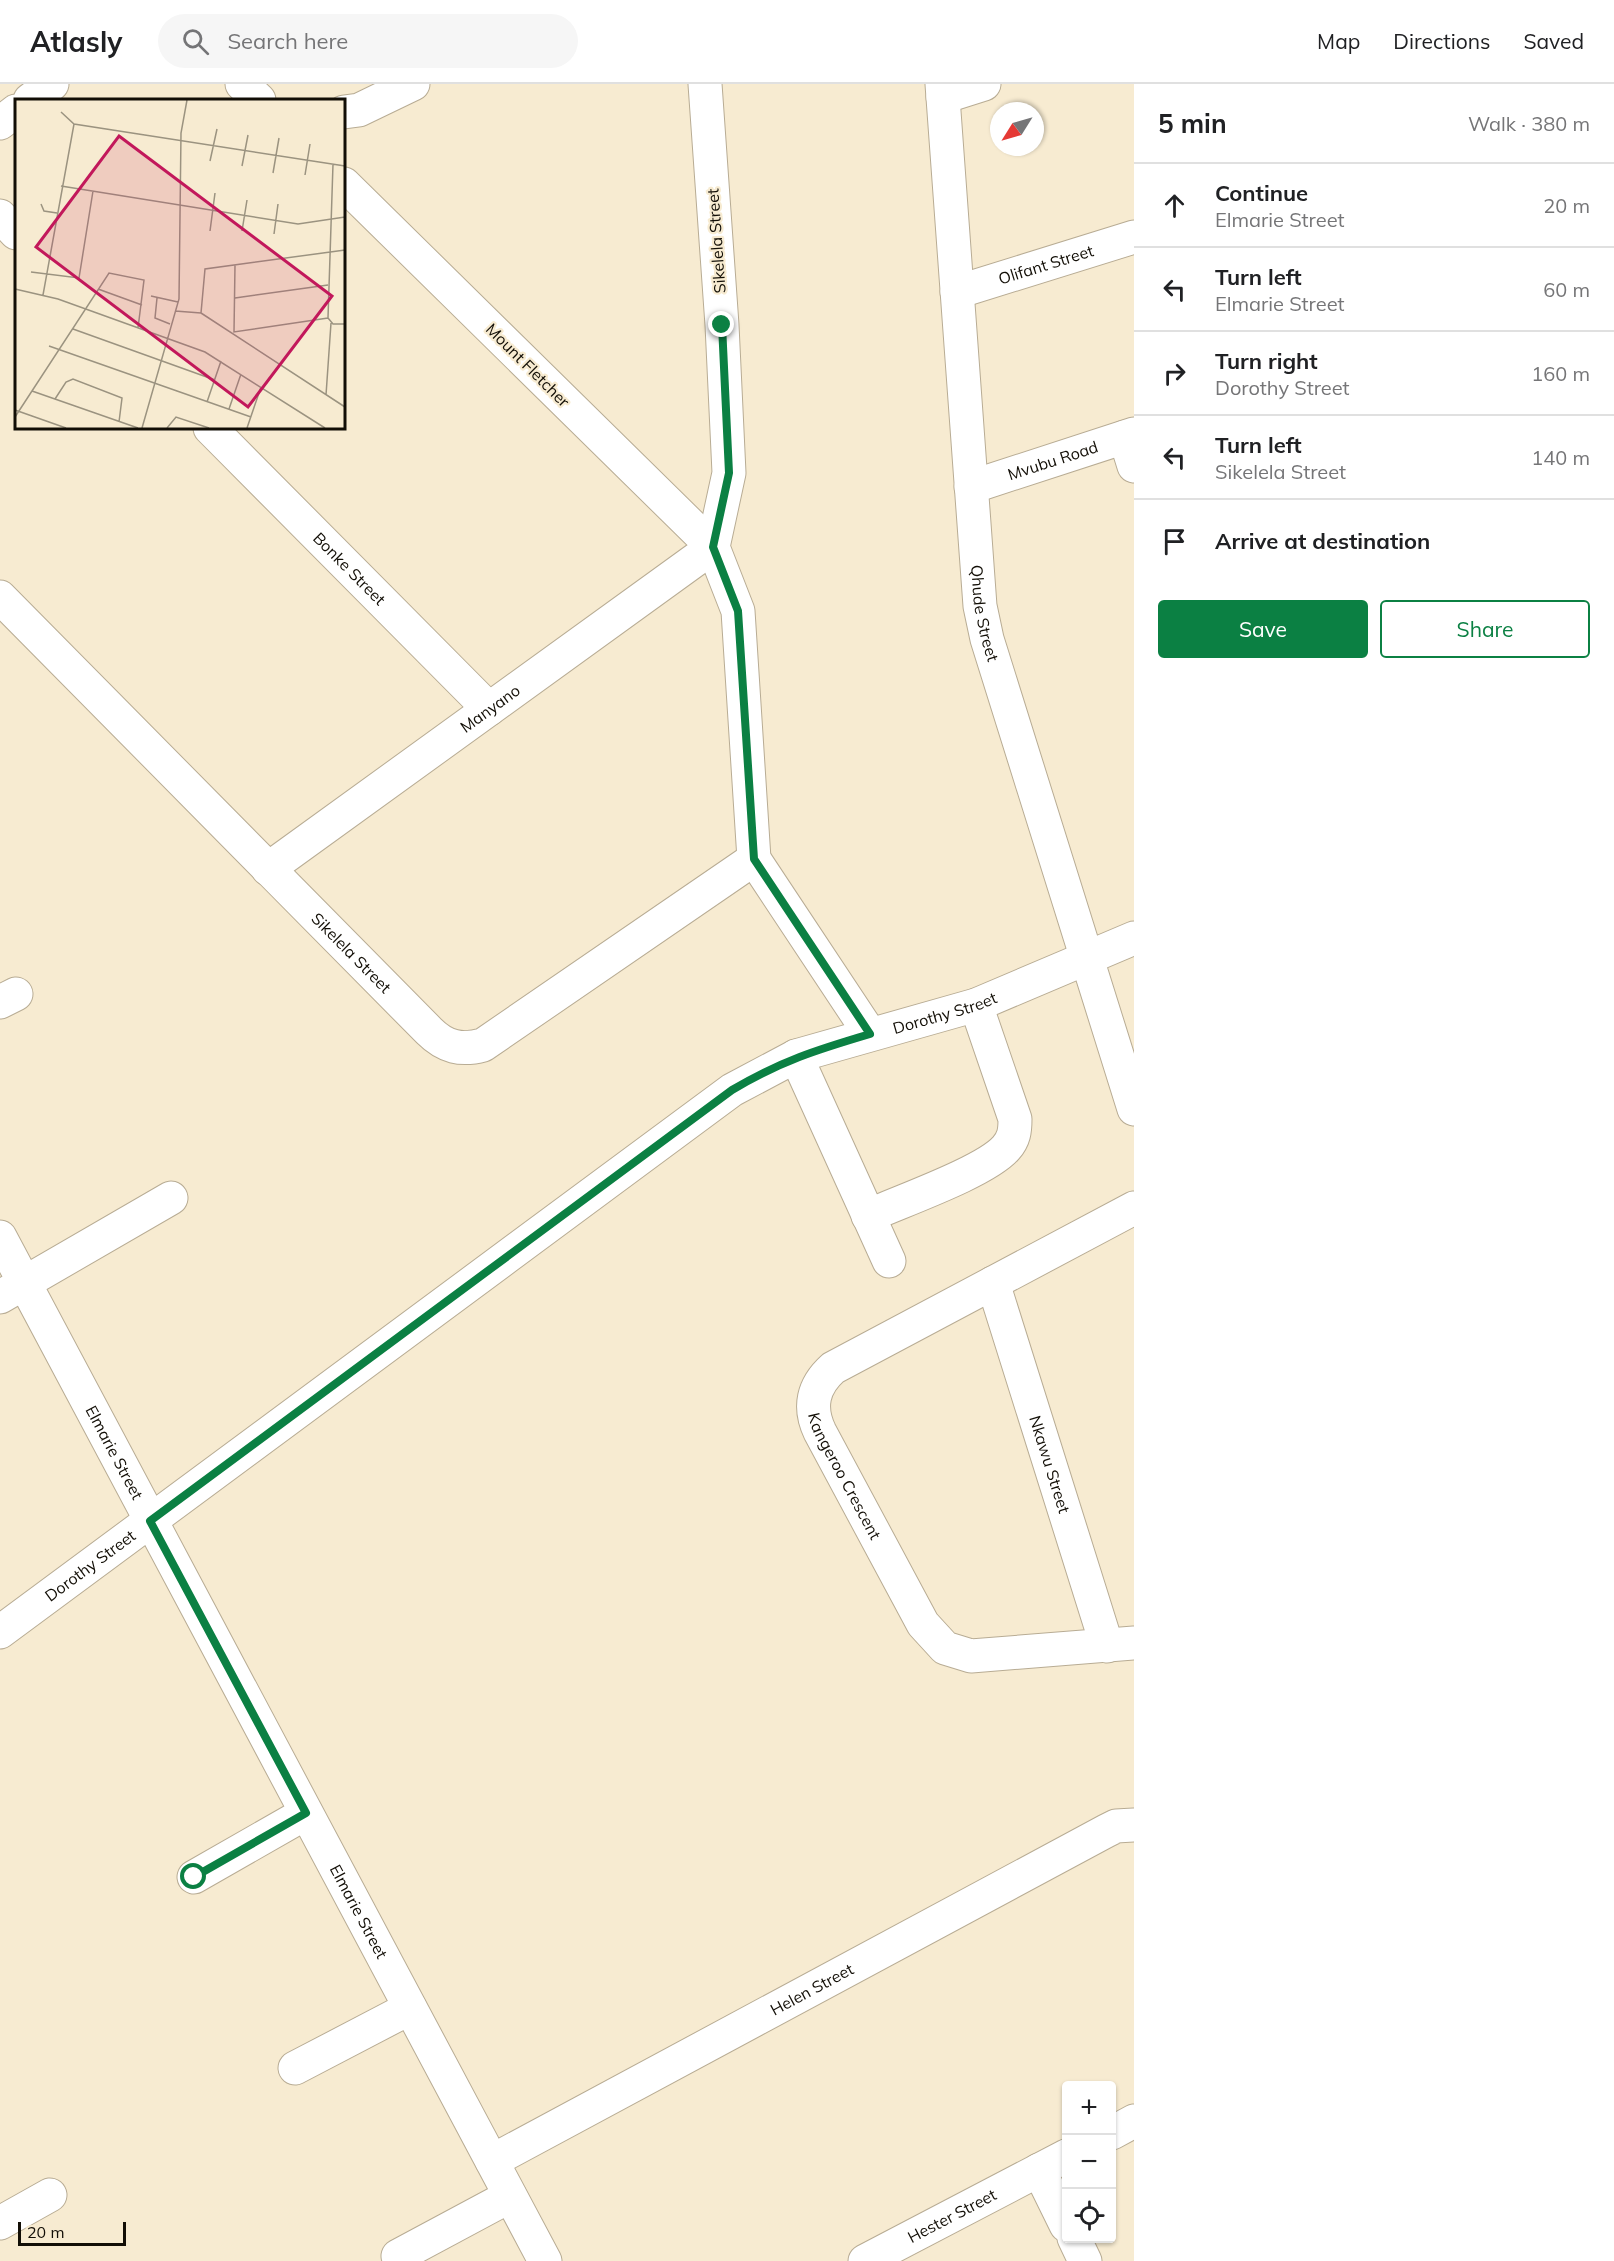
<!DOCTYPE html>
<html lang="en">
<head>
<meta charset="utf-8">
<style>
	body { margin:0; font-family:Mulish,sans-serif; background:#f6f6f6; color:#202124 }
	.controls { position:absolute; right:18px; bottom:18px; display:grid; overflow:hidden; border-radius:6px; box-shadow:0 2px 4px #0004 }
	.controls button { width:54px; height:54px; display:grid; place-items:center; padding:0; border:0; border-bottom:2px solid #e0e0e0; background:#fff; color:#202124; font:30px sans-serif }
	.compass { position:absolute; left:990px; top:18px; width:54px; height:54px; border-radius:50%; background:#fff; box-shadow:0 2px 4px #0004; rotate:233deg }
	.scale { position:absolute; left:18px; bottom:15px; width:108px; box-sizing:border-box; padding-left:6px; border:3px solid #120e06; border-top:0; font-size:16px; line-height:21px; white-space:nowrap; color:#120e06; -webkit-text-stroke:4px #f7ebd1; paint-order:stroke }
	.stop { position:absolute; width:18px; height:18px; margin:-14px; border:4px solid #0b8043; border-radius:50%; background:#fff }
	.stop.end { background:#0b8043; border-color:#fff; box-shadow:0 2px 6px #0008 }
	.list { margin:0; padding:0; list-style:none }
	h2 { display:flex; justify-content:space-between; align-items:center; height:78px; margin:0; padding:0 24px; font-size:26px }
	h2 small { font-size:20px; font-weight:400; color:#757577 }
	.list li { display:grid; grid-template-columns:39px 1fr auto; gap:18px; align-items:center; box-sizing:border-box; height:84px; padding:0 24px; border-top:2px solid #e0e0e0 }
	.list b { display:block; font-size:22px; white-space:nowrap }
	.list p { margin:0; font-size:20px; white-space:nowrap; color:#757577 }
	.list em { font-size:20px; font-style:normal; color:#757577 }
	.actions { display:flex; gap:12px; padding:18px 24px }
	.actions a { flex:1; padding:14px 0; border:2px solid #0b8043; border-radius:6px; text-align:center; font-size:21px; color:#0b8043 }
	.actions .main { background:#0b8043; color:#fff }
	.icon { flex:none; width:33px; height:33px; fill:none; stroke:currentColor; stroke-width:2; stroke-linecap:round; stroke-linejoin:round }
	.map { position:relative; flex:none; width:1134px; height:2177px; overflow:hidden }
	header { display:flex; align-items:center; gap:36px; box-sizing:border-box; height:84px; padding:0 30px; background:#fff; border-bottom:2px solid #e0e0e0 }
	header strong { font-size:28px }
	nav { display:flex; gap:33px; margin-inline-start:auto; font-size:21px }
	.search { width:420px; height:54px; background:#f6f6f6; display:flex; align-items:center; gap:15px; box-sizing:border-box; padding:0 21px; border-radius:33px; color:#757577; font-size:22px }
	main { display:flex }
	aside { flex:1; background:#fff }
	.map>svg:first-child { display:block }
</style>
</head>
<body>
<header>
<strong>Atlasly</strong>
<div class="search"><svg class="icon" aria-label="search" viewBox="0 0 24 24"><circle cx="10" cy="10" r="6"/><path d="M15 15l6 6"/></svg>Search here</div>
<nav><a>Map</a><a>Directions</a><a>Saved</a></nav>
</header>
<main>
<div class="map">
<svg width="1134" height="2177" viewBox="0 0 1134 2177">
	<rect width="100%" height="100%" fill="#f7ebd1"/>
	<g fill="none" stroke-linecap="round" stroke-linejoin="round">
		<g stroke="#b8ac94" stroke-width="35">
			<g id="minor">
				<path d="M242,0l17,16"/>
				<path id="s1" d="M942,0l38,522 7,33 147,470"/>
				<path d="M943,13l41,-13"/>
				<path d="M30,16l22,-16"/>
				<path d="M344,28l15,-2 54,-26"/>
				<path d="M0,39l16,-12"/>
				<path d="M0,132l16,17"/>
				<path id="s2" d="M957,208l177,-55"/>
				<path id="s3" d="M210,344l279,281"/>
				<path d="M1125,353l9,29"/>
				<path id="s4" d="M971,403l163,-53"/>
				<path id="s5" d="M0,513l429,434c16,16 32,20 54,14l271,-186 -16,-248 -25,-64 16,-74 -7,-148 -17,-241"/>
				<path d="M754,775l116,175"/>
				<path id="s6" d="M268,785l445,-322 -369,-363"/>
				<path d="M0,918l16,-8"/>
				<path d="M796,972l93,205"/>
				<path id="s7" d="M1134,1124l-301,160c-20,18 -25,39 -13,64l103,192 22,24 26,8 163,-13"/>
				<path d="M868,1132c33,-15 117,-44 138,-68 8,-9 9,-17 9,-29l-39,-114"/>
				<path id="s8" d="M0,1153l545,1024"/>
				<path id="s9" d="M993,1199l114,363"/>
				<path d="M0,1213l171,-99"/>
				<path id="s10" d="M0,1548l732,-542 64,-34 180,-51 158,-67"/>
				<path d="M194,1793l112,-64"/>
				<path d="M295,1984l115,-60"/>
				<path d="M1112,2049l22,-12"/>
				<path id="s11" d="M492,2077l614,-330 10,-5 18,-1"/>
				<path d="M1039,2086l27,55"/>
				<path d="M0,2139l50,-28"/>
				<path d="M1074,2154l11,23"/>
				<path d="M398,2172l112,-60"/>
				<path id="s12" d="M865,2177l201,-105"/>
			</g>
		</g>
		<use href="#minor" stroke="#fff" stroke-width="33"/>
	</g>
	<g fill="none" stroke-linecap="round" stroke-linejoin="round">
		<path stroke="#0b8043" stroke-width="8" d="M194,1793l112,-64 -156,-292 582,-431c49,-29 84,-40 138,-56l-116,-175 -16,-248 -25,-64 16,-74 -7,-148"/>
	</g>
	<g text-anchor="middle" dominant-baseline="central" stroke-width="4.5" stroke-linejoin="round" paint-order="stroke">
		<g font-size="16" fill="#120e06" stroke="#f7ebd1">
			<text transform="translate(716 157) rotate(-94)">Sikelela Street</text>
			<text stroke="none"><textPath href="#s2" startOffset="93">Olifant Street</textPath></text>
			<text transform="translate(528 281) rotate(45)">Mount Fletcher</text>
			<text stroke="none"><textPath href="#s4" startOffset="86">Mvubu Road</textPath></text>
			<text stroke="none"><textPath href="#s3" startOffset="198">Bonke Street</textPath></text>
			<text stroke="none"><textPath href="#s1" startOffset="531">Qhude Street</textPath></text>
			<text stroke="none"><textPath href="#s6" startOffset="274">Manyano</textPath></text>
			<text stroke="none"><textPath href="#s5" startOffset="500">Sikelela Street</textPath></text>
			<text stroke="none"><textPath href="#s10" startOffset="1138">Dorothy Street</textPath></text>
			<text stroke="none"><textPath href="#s8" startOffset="244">Elmarie Street</textPath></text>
			<text stroke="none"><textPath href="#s9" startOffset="190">Nkawu Street</textPath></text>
			<text stroke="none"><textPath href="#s7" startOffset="462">Kangeroo Crescent</textPath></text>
			<text stroke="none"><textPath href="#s10" startOffset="112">Dorothy Street</textPath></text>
			<text stroke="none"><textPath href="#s8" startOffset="764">Elmarie Street</textPath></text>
			<text stroke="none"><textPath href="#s11" startOffset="363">Helen Street</textPath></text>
			<text stroke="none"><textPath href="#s12" startOffset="98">Hester Street</textPath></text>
		</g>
	</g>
	<g transform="translate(15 15)">
		<rect width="330" height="330" fill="#f7ebd1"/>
		<path fill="none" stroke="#9b9380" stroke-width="1.5" d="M46,13l13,12 271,42M195,62l7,-32M318,65l-5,154 5,6h12M227,67l6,-31M258,74l6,-35M290,76l5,-31M46,87l237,38 47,-7M26,105l3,7 13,2M195,132l5,-38M227,132l5,-31M259,135l4,-30M330,151l-140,19 -4,44 144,94M220,166l-1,67 94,-14M16,173l48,6 14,-87M0,190l43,10 147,53 120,76M83,190l44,16M28,196l31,-171M136,197l27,6M142,199l-2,20 15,6M220,199l93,-13M160,212l26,2M58,230l142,51M34,247l202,71M17,292l106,37M311,296l5,-72M40,300l11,-17 7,-3 49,19 -3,24M192,303l14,-41M214,310l12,-35M0,311l51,18M0,318l94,-144 35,7 -6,48M127,329l37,-129 2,-166 6,-33M152,329l9,-11 33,11M232,329l14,-41"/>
		<path fill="#c2185b" fill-opacity="0.15" stroke="#c2185b" stroke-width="3" d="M104,37l213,160 -84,111 -212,-160z"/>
		<rect width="330" height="330" fill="none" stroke="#120e06" stroke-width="3"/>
	</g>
</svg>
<div class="controls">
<button>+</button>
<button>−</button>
<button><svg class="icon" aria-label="locate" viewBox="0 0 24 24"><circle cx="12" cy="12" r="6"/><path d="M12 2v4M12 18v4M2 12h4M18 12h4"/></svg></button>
</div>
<svg class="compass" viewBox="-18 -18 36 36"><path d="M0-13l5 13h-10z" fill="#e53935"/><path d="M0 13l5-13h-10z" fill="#757577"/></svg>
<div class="scale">20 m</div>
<div class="stop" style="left:194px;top:1793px"></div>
<div class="stop end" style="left:722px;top:241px"></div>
</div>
<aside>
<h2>5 min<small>Walk · 380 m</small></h2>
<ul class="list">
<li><svg class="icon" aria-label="ahead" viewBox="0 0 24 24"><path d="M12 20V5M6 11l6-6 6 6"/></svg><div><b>Continue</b><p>Elmarie Street</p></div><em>20 m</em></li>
<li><svg class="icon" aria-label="left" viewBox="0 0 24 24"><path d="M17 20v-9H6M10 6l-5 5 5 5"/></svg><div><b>Turn left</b><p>Elmarie Street</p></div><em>60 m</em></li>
<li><svg class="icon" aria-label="right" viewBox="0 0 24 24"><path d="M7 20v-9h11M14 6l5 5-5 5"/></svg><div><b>Turn right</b><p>Dorothy Street</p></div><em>160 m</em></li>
<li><svg class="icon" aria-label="left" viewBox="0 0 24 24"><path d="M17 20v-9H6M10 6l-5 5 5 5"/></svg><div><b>Turn left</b><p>Sikelela Street</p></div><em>140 m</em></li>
<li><svg class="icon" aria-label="arrive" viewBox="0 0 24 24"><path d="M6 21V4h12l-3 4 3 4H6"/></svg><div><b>Arrive at destination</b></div></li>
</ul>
<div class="actions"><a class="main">Save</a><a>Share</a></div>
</aside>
</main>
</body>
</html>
